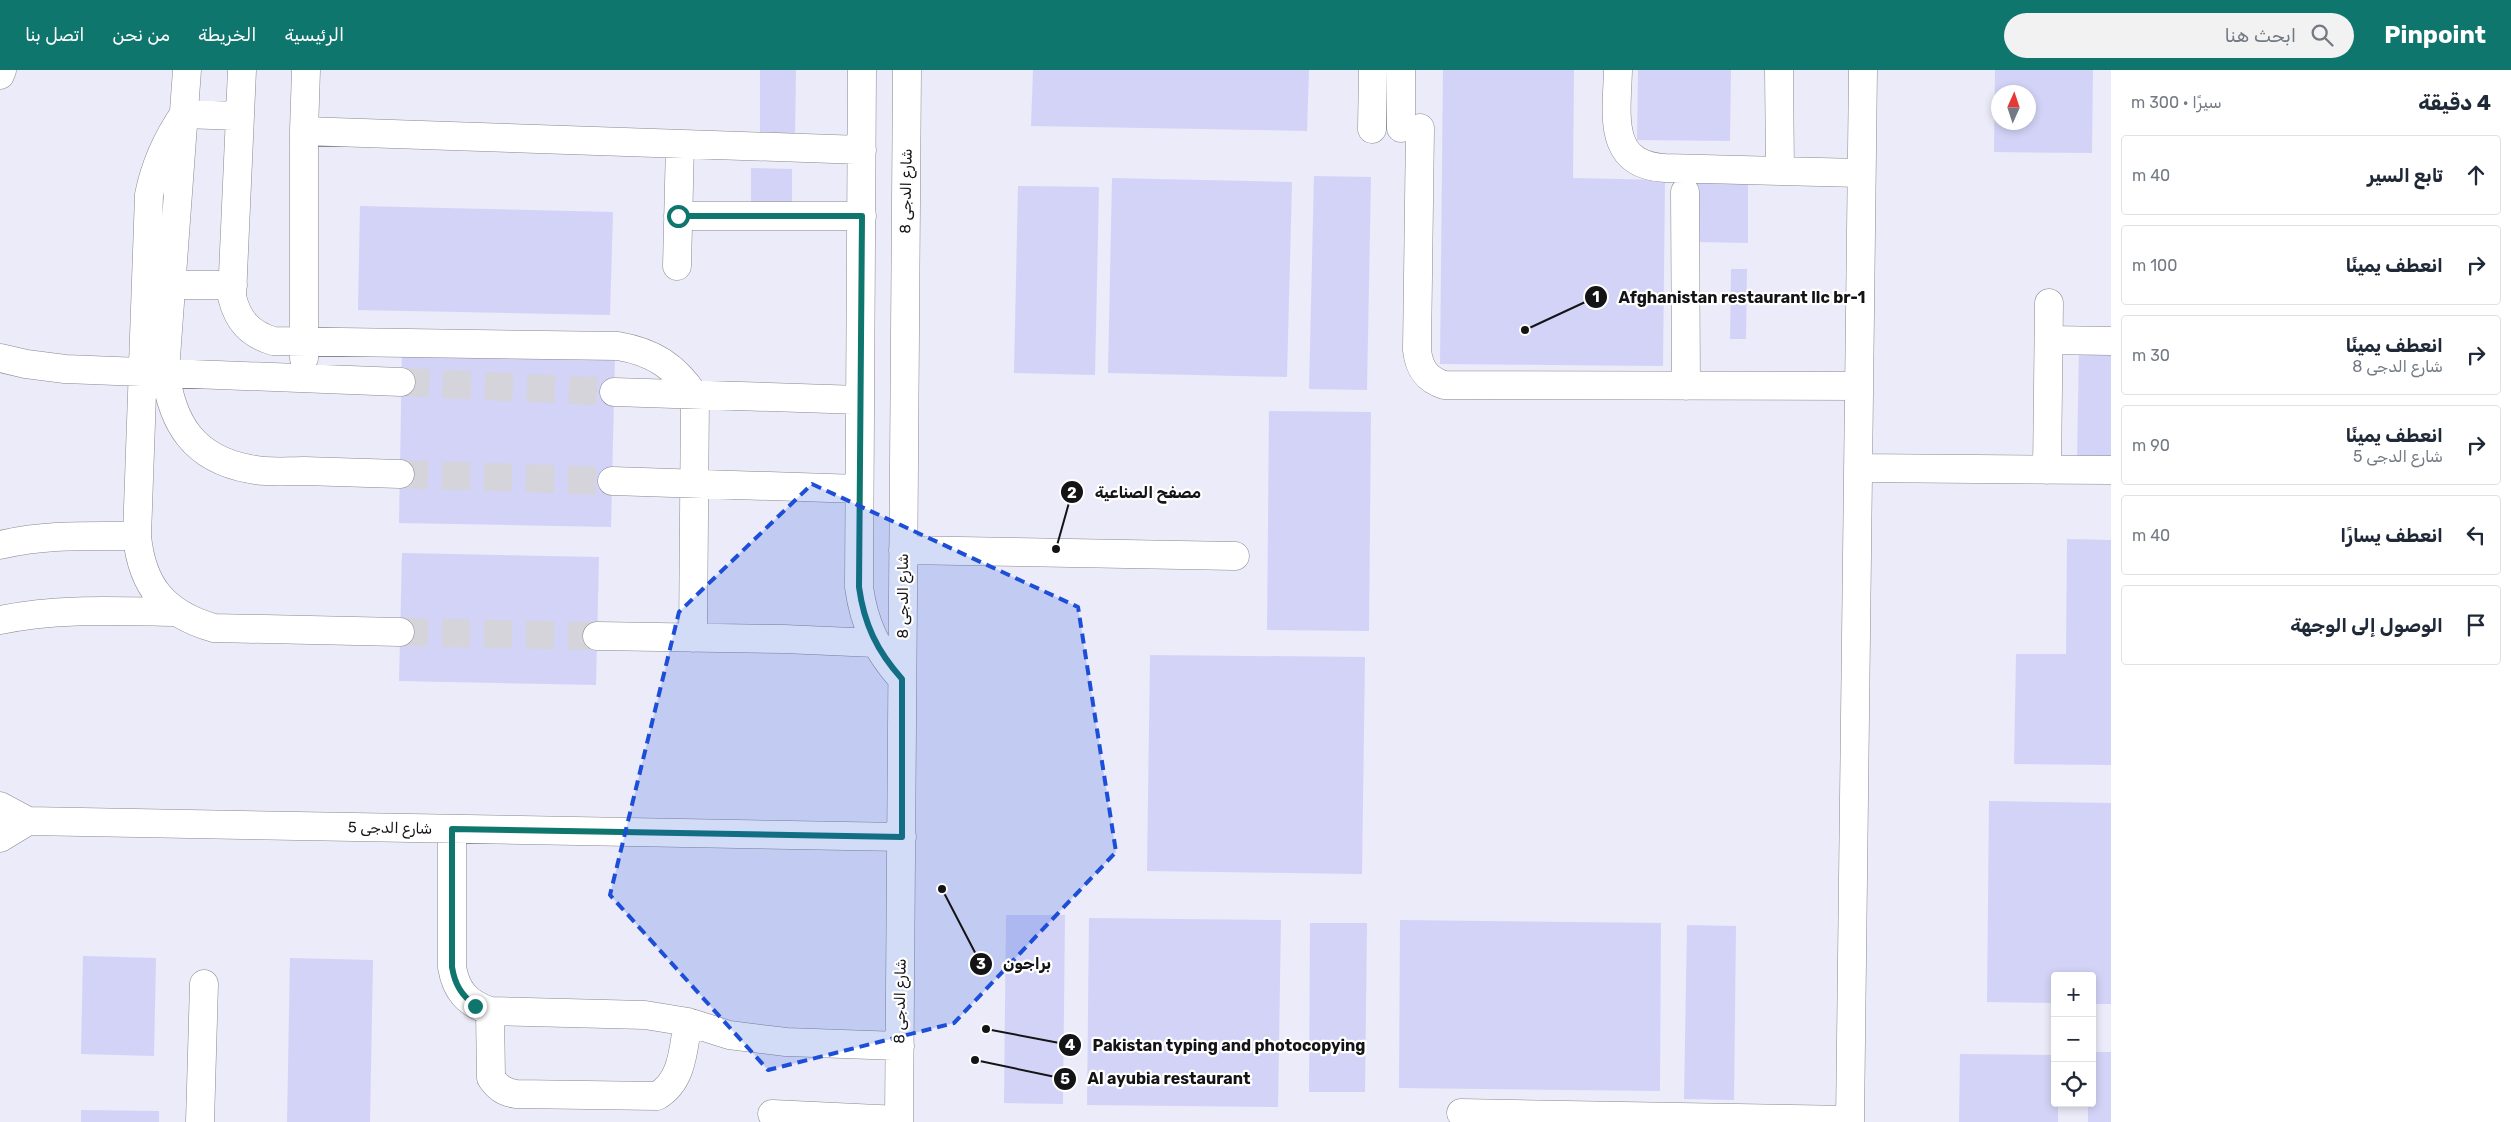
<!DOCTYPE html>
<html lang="ar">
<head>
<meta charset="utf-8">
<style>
	body { margin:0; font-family:Rubik,Cairo,sans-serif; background:#f2f2f3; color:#1f2937; direction:rtl }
	.controls { position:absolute; right:15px; bottom:15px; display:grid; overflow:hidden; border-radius:5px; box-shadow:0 2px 8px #0003 }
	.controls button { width:45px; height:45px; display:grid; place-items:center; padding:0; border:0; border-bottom:1px solid #e0e1e3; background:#fff; color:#1f2937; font:25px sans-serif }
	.compass { position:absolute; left:1991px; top:15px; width:45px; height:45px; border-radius:50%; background:#fff; box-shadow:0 2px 8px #0003; rotate:3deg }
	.stop { position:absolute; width:15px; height:15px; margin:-11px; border:4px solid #0f766e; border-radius:50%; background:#fff }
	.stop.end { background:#0f766e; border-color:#fff; box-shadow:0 1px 5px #0008 }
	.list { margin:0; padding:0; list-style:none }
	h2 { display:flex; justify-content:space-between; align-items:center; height:65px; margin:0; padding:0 20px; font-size:21px }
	h2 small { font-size:16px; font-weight:400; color:#747a83 }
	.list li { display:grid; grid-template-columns:32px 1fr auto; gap:15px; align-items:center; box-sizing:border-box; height:80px; margin:0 10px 10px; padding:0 10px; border:1px solid #e0e1e3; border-radius:5px }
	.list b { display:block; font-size:19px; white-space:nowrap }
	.list p { margin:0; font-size:16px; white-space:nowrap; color:#747a83 }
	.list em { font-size:16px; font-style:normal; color:#747a83 }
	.icon { flex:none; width:28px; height:28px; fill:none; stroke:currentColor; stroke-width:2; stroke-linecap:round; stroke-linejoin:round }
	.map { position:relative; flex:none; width:2111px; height:1052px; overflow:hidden; direction:ltr }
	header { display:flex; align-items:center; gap:30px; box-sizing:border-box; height:70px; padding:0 25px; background:#0f766e; color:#fff }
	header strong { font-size:24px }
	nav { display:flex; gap:28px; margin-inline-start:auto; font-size:18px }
	.search { width:350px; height:45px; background:#f2f2f3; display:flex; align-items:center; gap:12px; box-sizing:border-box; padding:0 18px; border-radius:28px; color:#747a83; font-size:19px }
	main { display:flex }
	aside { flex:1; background:#fff }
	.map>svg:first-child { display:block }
</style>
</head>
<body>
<header>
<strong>Pinpoint</strong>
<div class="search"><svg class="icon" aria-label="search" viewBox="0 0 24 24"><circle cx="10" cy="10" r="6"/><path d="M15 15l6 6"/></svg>ابحث هنا</div>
<nav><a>الرئيسية</a><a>الخريطة</a><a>من نحن</a><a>اتصل بنا</a></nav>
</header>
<main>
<aside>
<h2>4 دقيقة<small>سيرًا · 300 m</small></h2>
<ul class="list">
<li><svg class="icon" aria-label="ahead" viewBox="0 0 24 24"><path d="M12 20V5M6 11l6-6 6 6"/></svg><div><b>تابع السير</b></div><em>40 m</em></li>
<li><svg class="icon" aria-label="right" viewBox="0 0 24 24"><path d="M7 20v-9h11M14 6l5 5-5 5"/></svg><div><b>انعطف يمينًا</b></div><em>100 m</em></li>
<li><svg class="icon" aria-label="right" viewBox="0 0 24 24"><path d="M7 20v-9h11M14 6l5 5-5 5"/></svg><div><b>انعطف يمينًا</b><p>شارع الدجى 8</p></div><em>30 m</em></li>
<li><svg class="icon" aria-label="right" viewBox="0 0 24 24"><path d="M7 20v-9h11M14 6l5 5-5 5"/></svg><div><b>انعطف يمينًا</b><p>شارع الدجى 5</p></div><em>90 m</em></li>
<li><svg class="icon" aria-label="left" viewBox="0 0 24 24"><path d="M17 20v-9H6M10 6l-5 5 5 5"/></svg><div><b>انعطف يسارًا</b></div><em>40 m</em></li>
<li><svg class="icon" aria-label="arrive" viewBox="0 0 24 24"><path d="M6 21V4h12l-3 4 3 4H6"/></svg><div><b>الوصول إلى الوجهة</b></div></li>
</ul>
</aside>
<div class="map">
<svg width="2111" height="1052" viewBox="0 0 2111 1052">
	<rect width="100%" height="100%" fill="#f6f6fd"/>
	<path fill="#ebebf9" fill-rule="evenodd" d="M0,0h2111v1052h-2111zM1998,22h30v30h-30zM2055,906h37v127h-37z"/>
	<path fill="#d3d3f7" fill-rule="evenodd" d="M760,0h36l-1,64h-35z
		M1033,0h276l-2,61 -276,-5z
		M1443,0h131l-1,108 92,2 -2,186 -223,-2z
		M1638,0h93l-1,71 -93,-1z
		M1995,0h98l-1,83 -98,-1zM1998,22h30v30h-30z
		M751,98l41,1v33h-41z
		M1314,106l57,1 -4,213 -58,-1z
		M1695,106l53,1v66l-53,-1z
		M1112,108l180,4 -5,195 -179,-4z
		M1018,116l81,1 -4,188 -81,-2z
		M360,136l253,6 -3,103 -252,-5z
		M1731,199h16l-1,70h-16z
		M2079,275h32v115h-34z
		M402,280l213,4 -4,173 -212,-4z
		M1269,341l102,1 -2,219 -102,-1z
		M2067,469l44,1v225l-97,-1 2,-110h50z
		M402,483l197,4 -3,128 -197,-4z
		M1150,585l215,2 -3,217 -215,-3z
		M1989,731l122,2v201h-19v-28h-37v27l-68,-1z
		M1006,845h59l-2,189 -59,-1z
		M1089,848l192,2 -3,187 -191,-2z
		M1400,850l261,3 -1,168 -261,-3z
		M1310,853h57l-2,169h-56z
		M1687,855l49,1 -2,174 -50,-1z
		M83,886l73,2 -2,98 -73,-2z
		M290,888l83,2 -3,162h-83z
		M2092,982h19v70h-23v-19h4z
		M1960,984l95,1v48h3v19h-99z
		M81,1040l78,1v11h-78z"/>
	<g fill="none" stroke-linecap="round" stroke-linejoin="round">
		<path stroke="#d4d4da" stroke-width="28" stroke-dasharray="28 14" stroke-linecap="butt" d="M401,312l213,10
			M400,404l212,7
			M400,562l197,4"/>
		<g stroke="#88888e" stroke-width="29">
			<path id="minor" d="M187,0l-22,301c7,53 29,88 85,98 17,4 36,2 54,2 32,1 64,2 96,3
				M242,0l-10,227c6,24 18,37 41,44l345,5c35,6 57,20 77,50l-2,242
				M862,0l-3,517c5,37 18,64 43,92
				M1618,0c-1,43 -12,95 47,98l196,5
				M1779,0l1,100
				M0,5l2,-5
				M240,46l-56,-2c-18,26 -29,51 -35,81l-12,341c5,51 28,78 77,92l186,4
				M1401,58v-58
				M1420,58l-3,222c2,18 9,29 27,35l415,1
				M1372,59l1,-59
				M304,61l558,19
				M1685,122l1,194
				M678,146h184
				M677,196l3,-122
				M171,215h62
				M2049,270l62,1
				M0,288l26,6 39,5 336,13
				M304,288v-227l2,-61
				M614,322l246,8
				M1858,398l253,2
				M2047,400l2,-167
				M612,411l247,8
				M0,475c46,-11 91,-9 137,-9
				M903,480l332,6
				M0,550c57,-12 116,-9 174,-8
				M597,566l187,3 91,4
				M0,736l28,15 874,16
				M452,759v138c4,24 15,36 38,44l155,4 43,7 41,13 57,7 114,4
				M0,768l28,-17
				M490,941l1,67c7,10 13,14 25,16l141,2c26,-15 26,-47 31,-74
				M1461,1043l389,7
				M772,1044l127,6
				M200,1052l4,-138
				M899,1052l8,-1052
				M1850,1052l13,-1052"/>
		</g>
		<use href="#minor" stroke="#fff" stroke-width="28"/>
	</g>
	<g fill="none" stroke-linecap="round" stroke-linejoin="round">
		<path stroke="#0f766e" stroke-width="6" d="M475,936c-14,-12 -20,-21 -23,-39v-138l450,8v-158c-25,-28 -38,-55 -43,-92l3,-371h-184"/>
	</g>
	<path fill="#1d4ed8" fill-opacity="0.2" stroke="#1d4ed8" stroke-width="4" stroke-dasharray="10 6" stroke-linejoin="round" d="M812,414l266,123 38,245 -162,171 -186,47 -158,-175 69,-283z"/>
	<g text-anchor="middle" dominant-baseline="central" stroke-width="4.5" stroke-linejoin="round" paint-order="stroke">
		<g font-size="15" fill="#141417" stroke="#fff">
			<text transform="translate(906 121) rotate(-89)">شارع الدجى 8</text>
			<text transform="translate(903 526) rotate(-90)">شارع الدجى 8</text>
			<text transform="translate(390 758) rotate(1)">شارع الدجى 5</text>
			<text transform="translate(900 931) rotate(-89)">شارع الدجى 8</text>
		</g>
	</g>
	<path fill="none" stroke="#141417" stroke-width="2" d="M1525 260L1596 227M1056 479L1072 422M942 819L981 894M986 959L1070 975M975 990L1065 1009"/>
	<g fill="#141417" stroke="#fff" stroke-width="2">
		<circle cx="1525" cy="260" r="5"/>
		<circle cx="1056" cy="479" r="5"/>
		<circle cx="942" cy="819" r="5"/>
		<circle cx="986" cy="959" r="5"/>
		<circle cx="975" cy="990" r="5"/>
		<circle cx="1596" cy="227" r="12"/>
		<circle cx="1072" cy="422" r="12"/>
		<circle cx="981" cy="894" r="12"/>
		<circle cx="1070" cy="975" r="12"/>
		<circle cx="1065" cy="1009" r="12"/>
	</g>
	<g font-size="15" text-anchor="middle" font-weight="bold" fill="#fff">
		<text x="1596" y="232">1</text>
		<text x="1072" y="428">2</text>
		<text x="981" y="899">3</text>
		<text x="1070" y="980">4</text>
		<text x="1065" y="1014">5</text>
	</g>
	<g font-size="16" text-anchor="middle" font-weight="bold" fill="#141417" stroke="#fff" stroke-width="4.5" stroke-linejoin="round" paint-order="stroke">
		<text x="1742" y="233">Afghanistan restaurant llc br-1</text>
		<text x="1148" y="428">مصفح الصناعية</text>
		<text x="1027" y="899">براجون</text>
		<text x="1229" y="981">Pakistan typing and photocopying</text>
		<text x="1169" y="1014">Al ayubia restaurant</text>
	</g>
</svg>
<div class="controls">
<button>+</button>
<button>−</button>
<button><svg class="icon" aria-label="locate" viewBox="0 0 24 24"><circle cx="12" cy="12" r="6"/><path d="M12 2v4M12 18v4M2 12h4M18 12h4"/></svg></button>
</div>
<svg class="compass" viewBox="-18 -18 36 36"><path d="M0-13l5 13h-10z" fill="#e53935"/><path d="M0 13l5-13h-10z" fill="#747a83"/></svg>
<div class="stop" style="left:678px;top:146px"></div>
<div class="stop end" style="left:475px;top:936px"></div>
</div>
</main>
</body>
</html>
